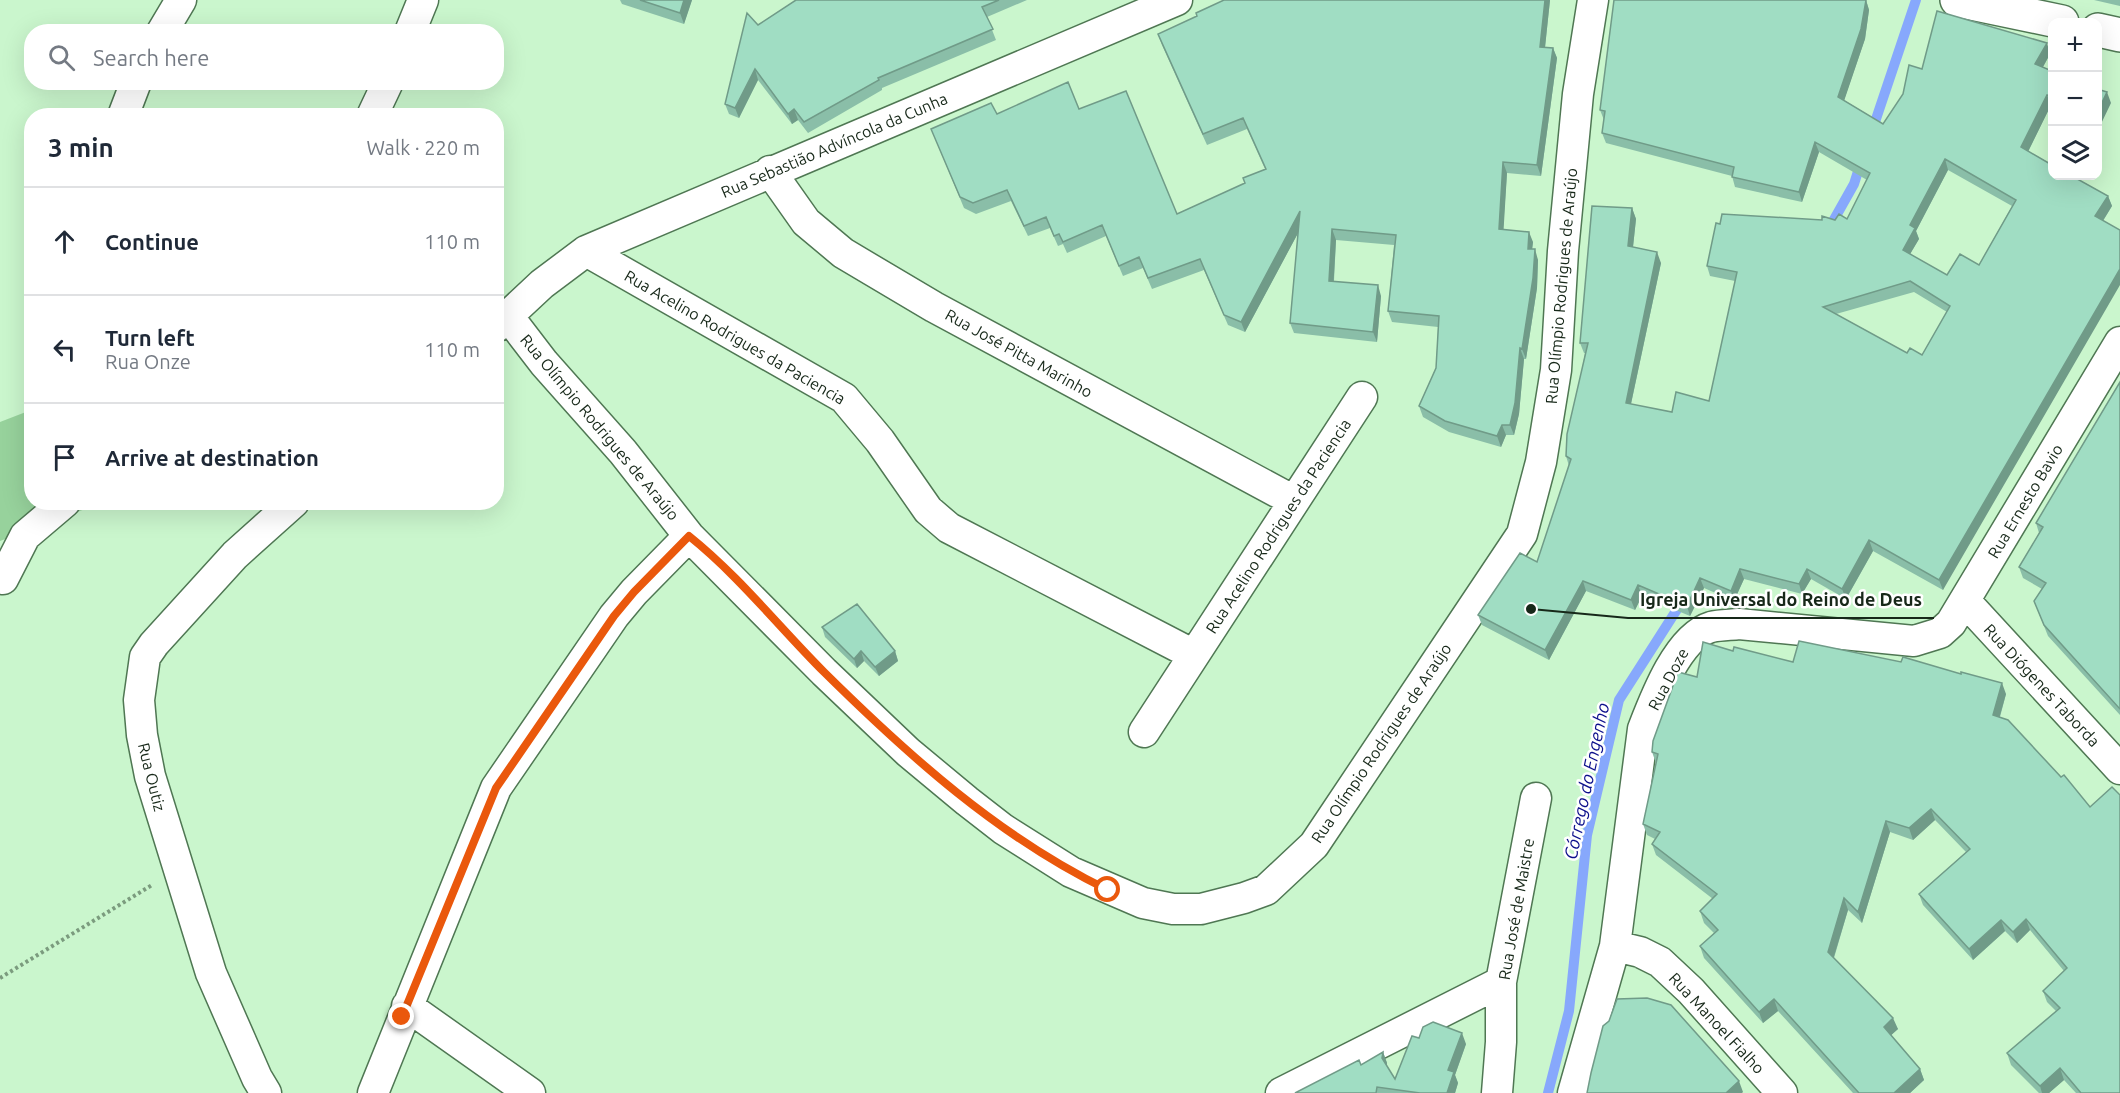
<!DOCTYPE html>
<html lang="en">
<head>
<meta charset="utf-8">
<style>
	body { margin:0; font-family:Ubuntu,sans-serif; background:#f2f2f3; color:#1f2937 }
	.controls { position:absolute; right:18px; top:18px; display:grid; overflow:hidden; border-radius:12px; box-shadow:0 6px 24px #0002 }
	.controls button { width:54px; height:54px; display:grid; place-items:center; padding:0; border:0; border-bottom:2px solid #e0e1e3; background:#fff; color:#1f2937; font:30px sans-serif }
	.stop { position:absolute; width:18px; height:18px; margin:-14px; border:4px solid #ea580c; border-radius:50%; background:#fff }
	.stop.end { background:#ea580c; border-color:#fff; box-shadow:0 2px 6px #0008 }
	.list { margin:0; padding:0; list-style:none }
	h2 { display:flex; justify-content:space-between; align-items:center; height:78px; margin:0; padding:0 24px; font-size:26px }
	h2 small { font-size:20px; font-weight:400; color:#747a83 }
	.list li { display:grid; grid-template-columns:39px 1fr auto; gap:18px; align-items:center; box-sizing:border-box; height:108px; padding:0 24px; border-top:2px solid #e0e1e3 }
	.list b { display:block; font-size:22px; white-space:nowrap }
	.list p { margin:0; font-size:20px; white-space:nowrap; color:#747a83 }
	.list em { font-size:20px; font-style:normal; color:#747a83 }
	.icon { flex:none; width:33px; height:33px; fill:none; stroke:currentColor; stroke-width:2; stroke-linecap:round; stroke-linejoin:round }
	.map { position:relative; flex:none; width:2120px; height:1093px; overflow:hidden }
	.search { position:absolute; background:#fff; box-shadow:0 6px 24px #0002; left:24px; top:24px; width:480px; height:66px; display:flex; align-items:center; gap:15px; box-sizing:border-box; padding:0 21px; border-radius:24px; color:#747a83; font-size:22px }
	.panel { position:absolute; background:#fff; box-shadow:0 6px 24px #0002; left:24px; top:108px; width:480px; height:402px; border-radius:24px }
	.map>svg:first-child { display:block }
</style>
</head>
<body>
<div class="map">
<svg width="2120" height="1093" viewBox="0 0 2120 1093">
	<rect width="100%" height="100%" fill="#caf6cd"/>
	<path fill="#97d29c" d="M31,410l1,92 69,1 -101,38v-119z"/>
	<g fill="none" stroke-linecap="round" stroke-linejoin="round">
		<path stroke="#87a8fc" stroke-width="10" d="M1872,131l44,-131
			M1827,232l27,-48 7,-22
			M1548,1093l21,-82 18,-176 32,-135 64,-100"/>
		<g stroke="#4f7753" stroke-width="33">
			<path id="minor" d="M162,32l19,-32
				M410,32l13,-32
				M123,116l13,-34
				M372,116l16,-34
				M770,171l36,51 37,31 91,54 360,194
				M586,251l258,147 36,43 48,69 21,18 245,127
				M508,316l36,47 79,89 66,84 135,136 84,80 59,49 36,28 68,43 72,31 30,6h28l43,-11 22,-8 48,-45 208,-311 19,-72 15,-92 7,-119 15,-157 15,-94
				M496,327l46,-43 44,-33 591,-251
				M3,579l22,-43 40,-34
				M1965,601l155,168
				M1144,732l218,-335
				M1615,946l25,6 20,10 31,29 91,102
				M407,1006l123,87
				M266,1093l-9,-15 -46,-105 -61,-197 -8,-41 -3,-35 6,-43 9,-13 81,-89 59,-53
				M373,1093l123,-305 118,-172 20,-24 55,-56
				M1281,1093l220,-111
				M1497,1093l4,-51v-60l35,-184
				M1573,1093l42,-147 28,-217c12,-31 35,-92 68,-102 9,-2 19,-2 28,-3l175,17 26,-8 11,-10 169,-281"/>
		</g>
		<g stroke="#4f7753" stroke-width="36">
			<path id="tertiary" d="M1957,0l105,22
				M2098,30l22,5"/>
		</g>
		<path stroke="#7b9b7e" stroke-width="4" stroke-dasharray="3 3" stroke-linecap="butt" d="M0,978l152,-93"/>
		<use href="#minor" stroke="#fff" stroke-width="30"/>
		<use href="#tertiary" stroke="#fff" stroke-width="33"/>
	</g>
	<path fill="#8abea8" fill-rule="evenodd" d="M620,0h72l-8,24 -62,-20z
		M796,0h231l-40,17 9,23 -114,48v2l-74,43 -10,-13 -6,4 -34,-44 -19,38 -10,-4 -4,-10 33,-79z
		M1550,0l-5,47 8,1 4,10 -16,118 -34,-3 -4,56 30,13 -1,7 6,11 -1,28 -11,71h-2l-5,55 -5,21h-8l-5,12 -52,-15 -26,-15 -4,-11 17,-38 2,-41 -46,-5 -4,-11 6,-66 -58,-5 -2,41 47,15 -4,46 -83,-9 -4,-10 8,-90 -53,99 -17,-7 -24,-55 -52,19 -9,-21 -20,8 -17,-40 -39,17 -4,-9 -5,2 -8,-18 -22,8 -17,-35 -35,13 -12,-6 -33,-79 66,-15 82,-5 98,105 68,-31 20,-14 -18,-40 -40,16 -45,-100 -4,-11z
		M1866,0l3,10 -4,29 -21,61 39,24 39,-55 128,-15 -7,13 9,4v35l-1,-1 -23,46 80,45 4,10 -9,15 -160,369 -70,-39 -27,48 -35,-20 -9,15 -58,-15 -10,22 -30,-13 -14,28 -48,-20 -7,14 -49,-19 -37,69 -67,-35 -4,-10 59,-53 32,-96 -3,-10 19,-103h-1l-4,-10 52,-135 4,11 -3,28 28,16 -30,141 41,8 37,-11 26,-120 -25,-5 -3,-10 13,-42 127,-5 20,-39 -48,-28 -17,50 -67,-15 -3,-11 -126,-33 -4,-10 2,-13 -4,-10zM1948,170l64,36 -33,59 -32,10 -37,-21 9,-15 -3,-8zM1914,292l33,20 -25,43 -15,-2 -71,-39z
		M2094,0h26v6z
		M2120,382v333l-72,-79 -14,-35 8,-12 -19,-11 -4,-11 20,-34 -3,-10z
		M822,627l73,24 3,10 -19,15 -15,-15 -7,7 -32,-31z
		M1733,651l60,11 213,32 -6,23 120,376h-44l-12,-13 -15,13h-10l-28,-28 -4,-12 49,-42 -9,-9 -4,-11 21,-20 -34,-41 -13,13 -12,-12 -32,29 -50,-55 -4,-11 47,-42 -31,-32 -22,20 -23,-8 -28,91 -14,-13 -14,48 64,71 -7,6 29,34 4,11 -14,13h-57l-75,-82 -15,12 -59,-65 -4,-12 14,-13 -10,-10 -4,-12 13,-12 -57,-44 -4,-11 3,-5 -8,-4 -4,-11 13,-61 -4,-11 45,-75z
		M1419,1038l47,6 -11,31 3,8 -3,10h-160l66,-28 22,-13 4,11v3l8,13z"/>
	<path fill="#709b88" d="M684,0h8l-8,24 -4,-11z
		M1545,0h5l-6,57 -4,-10z
		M1866,0l3,10 -4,29 -23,68 -4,-10z
		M2047,43l3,11 -11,20 -4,-10z
		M1553,48l4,10 -16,118 -4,-11z
		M755,69l3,11 -19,38 -4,-10z
		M2107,92l4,11 -11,23 -3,-8v-5z
		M2047,95l4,10 -26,53 -4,-11z
		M794,109l4,11 -6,4 -4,-10z
		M1815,142l4,10 -17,50 -3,-10z
		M1945,159l3,11 -32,61 3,8 -13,22 -3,-11 7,-25z
		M1503,162l4,11 -4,66 -4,-10z
		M2108,196l4,10 -13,21 -4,-11z
		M1632,208l4,11 -4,37 -4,-10z
		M1300,211l4,11 -59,110 -4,-10z
		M1332,229l4,11 -3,52 -4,-11z
		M1529,232l4,10 -2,17 -3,-10z
		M1535,249l3,11 -1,28 -11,71 -4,-10z
		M1657,252l4,11 -32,150 -3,-10z
		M2120,269v16l-177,305 -4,-10z
		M1378,285l3,11 -4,46 -4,-10z
		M1520,348l4,11 -5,55 -5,21 -4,-10z
		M1502,425l4,10 -5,12 -4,-11z
		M1869,540l4,11 -27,48 -4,-10z
		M1740,569l4,10 -10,22 -3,-10z
		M1807,569l4,10 -9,15 -3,-10z
		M1700,578l4,10 -14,28 -3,-10z
		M1583,581l3,10 -37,69 -4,-10z
		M1638,585l4,11 -7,14 -4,-10z
		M861,651l3,10 -7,7 -3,-9z
		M895,651l3,10 -19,15 -4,-9z
		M2002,683l4,11 -9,32 -4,-11z
		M1931,809l4,11 -22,20 -4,-12z
		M1886,821l4,11 -28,91 -4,-11z
		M1844,898l4,12 -16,53 -4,-11z
		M2026,919l4,11 -13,13 -4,-11z
		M2001,920l4,11 -32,29 -4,-11z
		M1774,999l4,12 -15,12 -4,-11z
		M1893,1018l5,11 -10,9 -4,-11z
		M1462,1033l4,11 -11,31 3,8 -3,10h-8l1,-23z
		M1383,1052l4,11 -1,6 -4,-11z
		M2060,1068l4,12 -15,13h-7l-2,-7z
		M1920,1069l4,11 -14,13h-16z
		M1739,1081l4,11 -1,1h-16z"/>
	<path fill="#a0ddc3" stroke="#709b88" stroke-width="1.5" fill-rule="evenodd" d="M640,0h44l-4,13z
		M796,0h203l-17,7 11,22 -115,49 1,2 -75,42 -10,-13 -6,5 -33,-45 -20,39 -10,-4 22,-91 11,12z
		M1224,0h321l-5,47 13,1 -16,117 -34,-3 -4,67 30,3 -1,17h7l-2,29 -11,71 -2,-1 -5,55 -5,22h-8l-5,11 -52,-15 -26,-15 17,-38 3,-52 -51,-5 8,-76 -64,-6 -3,52 49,4 -5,47 -83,-9 10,-112 -59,111 -17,-7 -24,-56 -52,19 -9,-21 -20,9 -17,-41 -39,17 -4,-8 -5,2 -8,-19 -22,9 -17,-36 -34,13 -13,-6 -29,-68 60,-26 6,11 71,-32 11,27 47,-18 51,123 68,-31 -2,-5 23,-9 -23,-51 -40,16 -45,-100 39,-18 -1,-3z
		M1614,0h252l-5,29 -23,68 45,27 20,-30 6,-29 13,4 15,-58 110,32 -12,21 17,7v26l-5,-2 -26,52 31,18v11h20l36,20 -13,20 25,14v39l-181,311 -70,-40 -27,49 -35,-20 -8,15 -59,-15 -9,22 -31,-13 -13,28 -49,-21 -7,15 -48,-19 -38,69 -67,-35 42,-62 17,9 34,-103 -5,-3 1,-22 21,-91h-8l12,-137 40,2 -4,38 29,6 -31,151 46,9 4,-20 33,9 28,-129 -30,-6 9,-43 4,1 2,-10 100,6v-4l13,4 4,-6 8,5 23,-46 -55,-31 -16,50 -67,-15 2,-10 -132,-34 3,-22 -5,-1zM1945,159l71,41 -37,65 -19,-11 -13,21 -44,-25 12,-22 -5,-3zM1910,281l40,25 -28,49 -12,-7 -3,5 -84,-46z
		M2097,89l10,3 -10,21z
		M2120,382v327l-76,-84 -10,-24 12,-18 -27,-16 24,-40 -7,-4z
		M857,604l38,47 -20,16 -14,-16 -7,8 -32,-32z
		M1799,641l102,21 2,-5 58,17v-2l41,11 -9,32 15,5 53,57 3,-2 26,32 22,-20 8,8v298h-39l-21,-25 -20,18 -33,-33 53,-45 -17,-17 24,-23 -41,-49 -13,13 -12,-12 -32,29 -50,-55 51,-45 -39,-40 -22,19 -23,-7 -28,91 -14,-14 -16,54 65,66 -9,9 36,42 -26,24h-35l-85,-94 -15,13 -59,-66 18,-16 -18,-19 17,-17 -65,-50 8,-12 -17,-8 15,-70 -6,-2 1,-11 25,-69 19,5 6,-35 30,9 1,-4 59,15z
		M1647,998l24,7 68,76 -13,12h-139l4,-20 12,-47 6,-5 8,-22z
		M1433,1022l29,11 -14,37 6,2 -7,21h-27l-43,-6 -1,6h-81l64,-33 2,5 22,-13 -1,6 13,21 17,-43 7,2 4,-11z"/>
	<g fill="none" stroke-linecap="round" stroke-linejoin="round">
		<path stroke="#ea580c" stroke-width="8" d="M402,1017l94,-229 118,-172 20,-24 55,-56c50,40 90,91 135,136 85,84 175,165 284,218"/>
	</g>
	<g text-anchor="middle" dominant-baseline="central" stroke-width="5" stroke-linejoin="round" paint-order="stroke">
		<g font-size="16" fill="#172819" stroke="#fff">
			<text transform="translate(834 145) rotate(-23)">Rua Sebastião Advíncola da Cunha</text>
			<text transform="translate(1561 286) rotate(-85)">Rua Olímpio Rodrigues de Araújo</text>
			<text transform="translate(735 337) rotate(30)">Rua Acelino Rodrigues da Paciencia</text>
			<text transform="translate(1019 353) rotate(29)">Rua José Pitta Marinho</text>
			<text transform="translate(600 427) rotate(50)">Rua Olímpio Rodrigues de Araújo</text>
			<text transform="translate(2025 501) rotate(-59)">Rua Ernesto Bavio</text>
			<text transform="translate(1278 526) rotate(-57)">Rua Acelino Rodrigues da Paciencia</text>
			<text transform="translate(1668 679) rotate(-62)">Rua Doze</text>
			<text transform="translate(2042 685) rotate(47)">Rua Diógenes Taborda</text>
			<text transform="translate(1381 743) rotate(-56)">Rua Olímpio Rodrigues de Araújo</text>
			<text transform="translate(152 777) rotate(76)">Rua Outiz</text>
			<text transform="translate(1516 909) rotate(-80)">Rua José de Maistre</text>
			<text transform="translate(1717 1023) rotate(47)">Rua Manoel Fialho</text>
		</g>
		<g font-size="18" font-style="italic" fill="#0c0f8b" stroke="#fff">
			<text transform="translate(1586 781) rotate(-78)">Córrego do Engenho</text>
		</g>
	</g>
	<path fill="none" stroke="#172819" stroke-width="2" d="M1531 609L1628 618H1934"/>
	<circle fill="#172819" stroke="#fff" stroke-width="2" cx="1531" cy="609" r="6"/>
	<g font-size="18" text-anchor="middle" font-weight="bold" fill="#172819" stroke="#fff" stroke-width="5" stroke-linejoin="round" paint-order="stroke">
		<text x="1781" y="606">Igreja Universal do Reino de Deus</text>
	</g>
</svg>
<div class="controls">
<button>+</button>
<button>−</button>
<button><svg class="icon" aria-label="layers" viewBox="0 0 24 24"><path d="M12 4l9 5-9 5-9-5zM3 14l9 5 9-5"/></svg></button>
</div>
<div class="stop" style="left:1108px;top:890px"></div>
<div class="stop end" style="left:402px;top:1017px"></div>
<div class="search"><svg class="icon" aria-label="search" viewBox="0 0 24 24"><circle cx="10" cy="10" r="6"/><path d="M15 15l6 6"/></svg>Search here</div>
<section class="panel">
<h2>3 min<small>Walk · 220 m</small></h2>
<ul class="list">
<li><svg class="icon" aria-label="ahead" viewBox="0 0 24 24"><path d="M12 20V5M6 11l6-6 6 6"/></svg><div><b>Continue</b></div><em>110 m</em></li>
<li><svg class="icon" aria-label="left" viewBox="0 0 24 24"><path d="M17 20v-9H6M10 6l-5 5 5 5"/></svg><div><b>Turn left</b><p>Rua Onze</p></div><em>110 m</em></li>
<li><svg class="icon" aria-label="arrive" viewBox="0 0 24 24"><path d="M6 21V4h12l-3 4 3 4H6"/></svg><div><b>Arrive at destination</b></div></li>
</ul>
</section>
</div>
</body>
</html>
